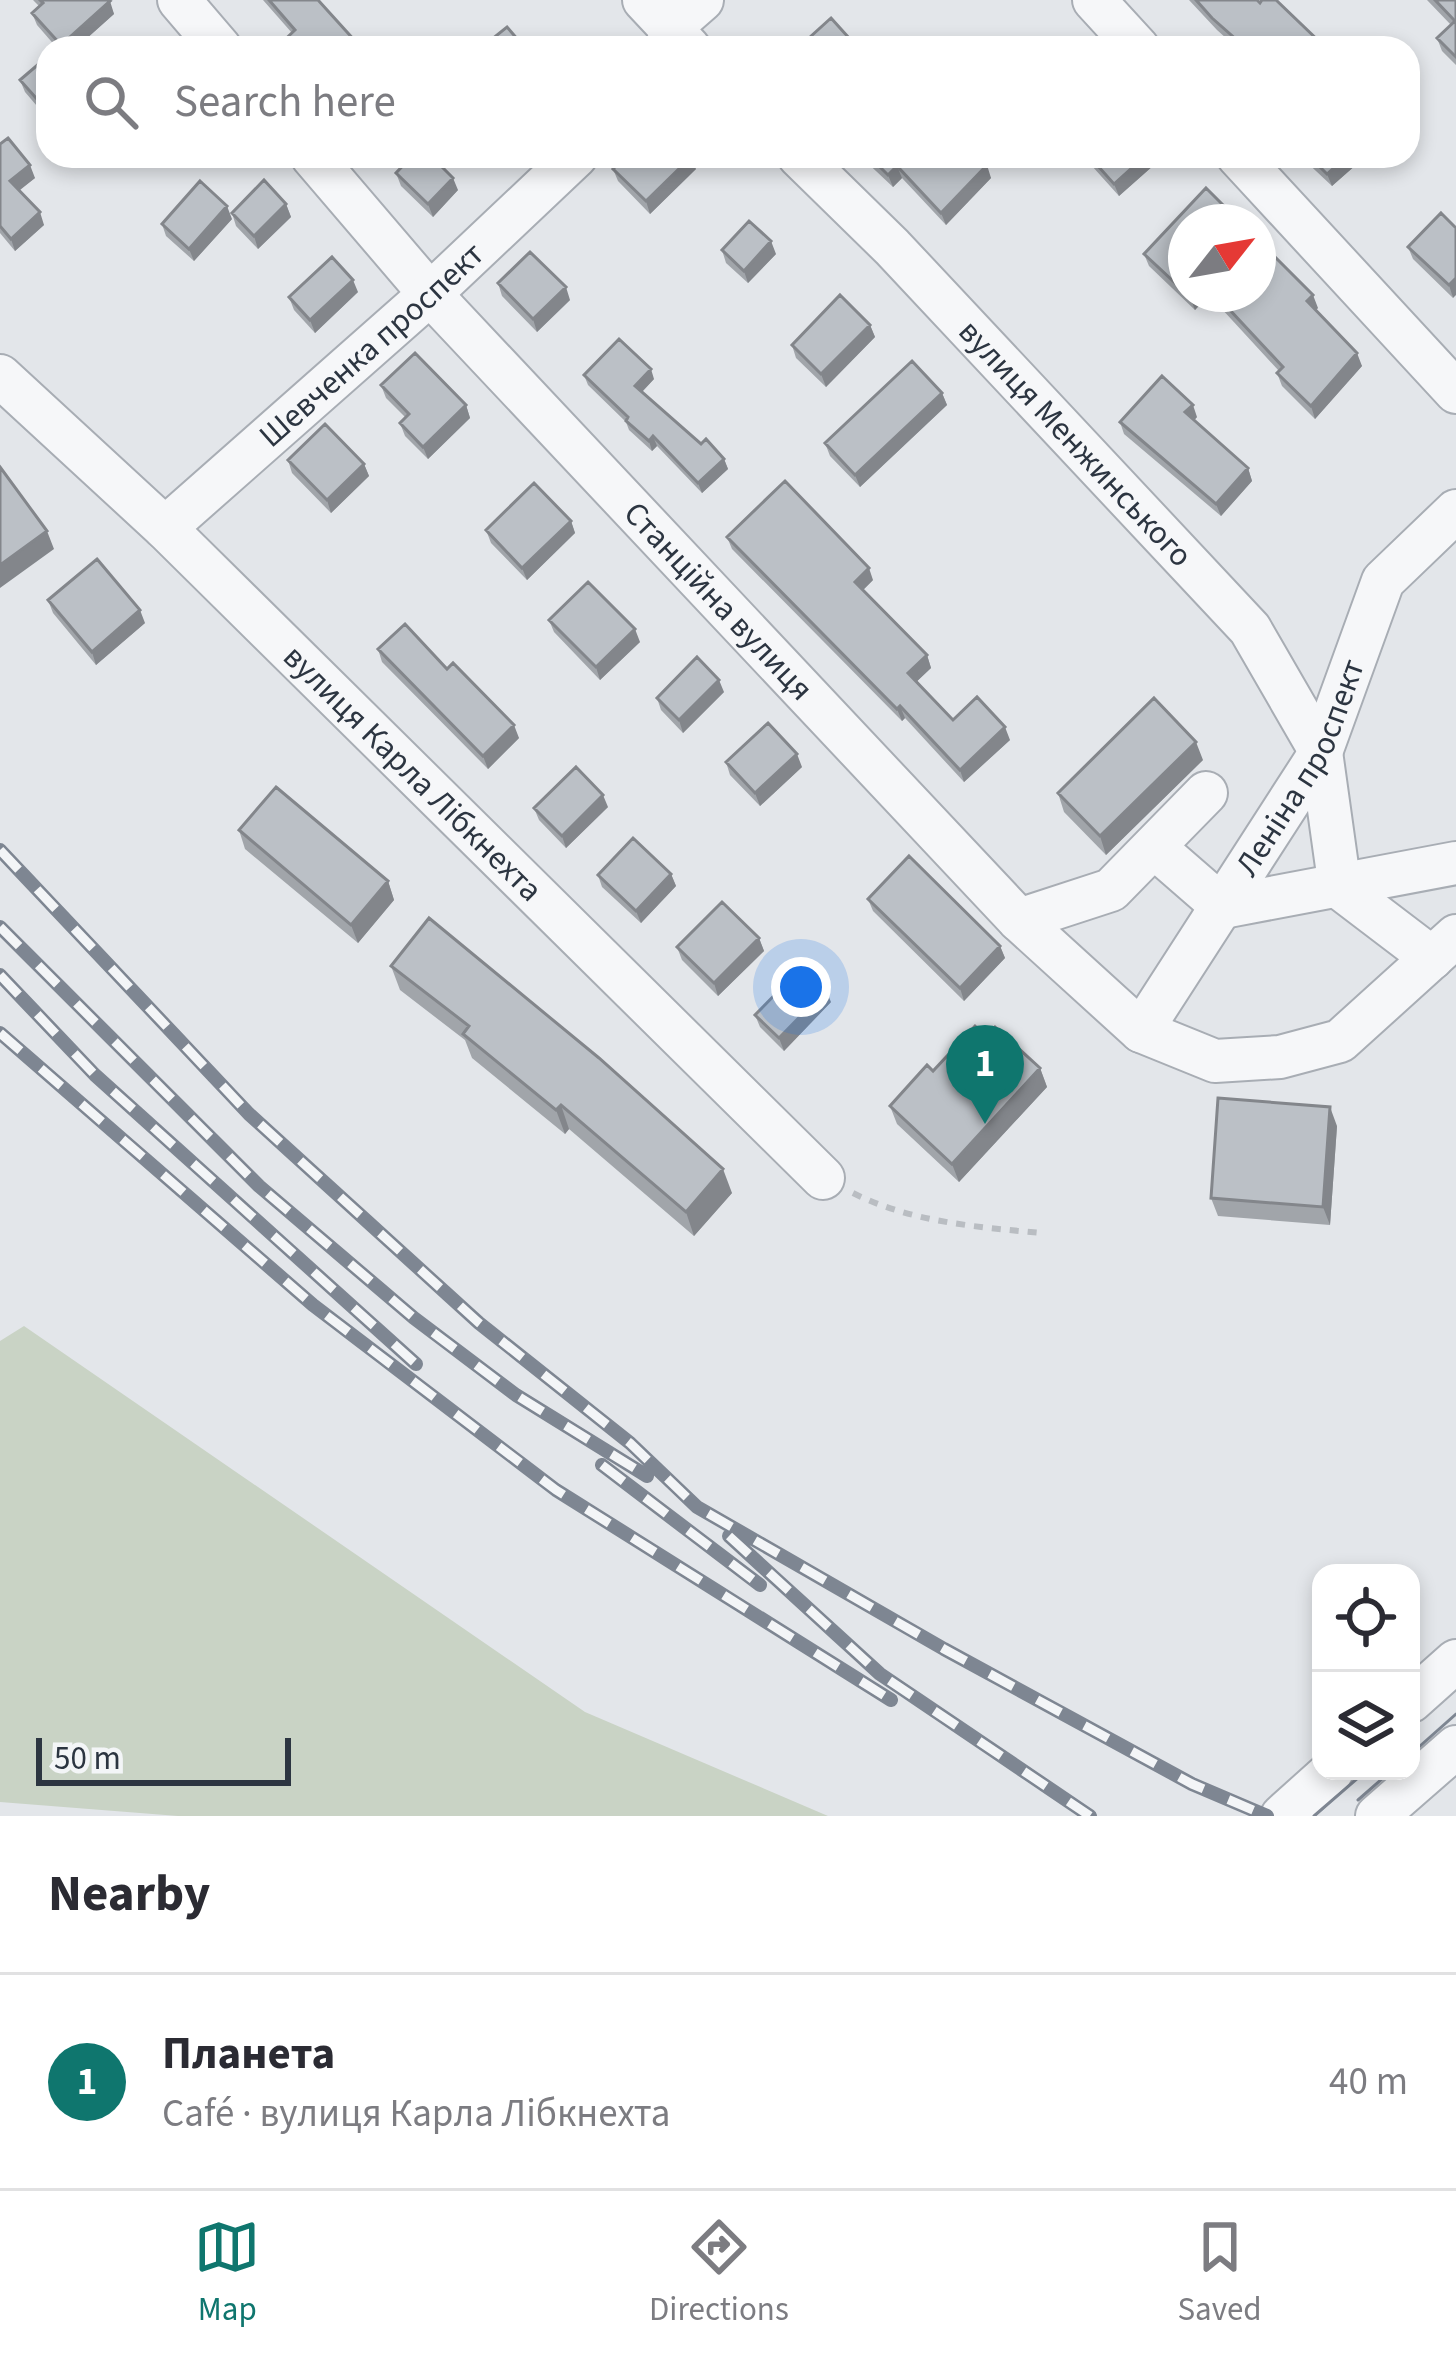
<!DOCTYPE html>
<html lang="en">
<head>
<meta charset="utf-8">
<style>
	body { margin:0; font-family:"Source Sans 3",sans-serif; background:#f7f7f7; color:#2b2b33 }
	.controls { position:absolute; right:36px; bottom:36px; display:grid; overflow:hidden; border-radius:24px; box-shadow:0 6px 18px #0003 }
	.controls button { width:108px; height:108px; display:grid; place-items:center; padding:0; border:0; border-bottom:3px solid #e1e1e2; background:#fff; color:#2b2b33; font:60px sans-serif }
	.compass { position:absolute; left:1168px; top:204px; width:108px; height:108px; border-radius:50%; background:#fff; box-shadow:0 6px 18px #0003; rotate:59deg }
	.scale { position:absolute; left:36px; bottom:30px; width:255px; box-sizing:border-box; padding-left:12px; border:6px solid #2c3541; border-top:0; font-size:33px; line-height:42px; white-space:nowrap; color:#2c3541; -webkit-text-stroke:9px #f3f5f7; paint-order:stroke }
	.you { position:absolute; left:801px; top:987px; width:42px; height:42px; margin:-30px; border:9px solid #fff; border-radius:50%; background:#1a73e8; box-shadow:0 0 0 18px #1a73e833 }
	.badge { display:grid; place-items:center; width:78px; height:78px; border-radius:50%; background:#0f766e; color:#fff; font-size:39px; font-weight:700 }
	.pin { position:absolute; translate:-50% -99px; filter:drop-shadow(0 3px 6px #0008) }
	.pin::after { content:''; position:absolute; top:63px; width:42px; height:36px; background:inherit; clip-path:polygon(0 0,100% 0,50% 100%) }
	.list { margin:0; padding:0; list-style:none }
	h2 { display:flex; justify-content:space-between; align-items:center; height:156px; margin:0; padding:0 48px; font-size:51px }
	h2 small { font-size:39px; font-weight:400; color:#7c7c81 }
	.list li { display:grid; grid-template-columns:78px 1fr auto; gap:36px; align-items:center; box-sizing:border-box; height:216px; padding:0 48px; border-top:3px solid #e1e1e2 }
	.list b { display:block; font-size:45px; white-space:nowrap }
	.list p { margin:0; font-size:39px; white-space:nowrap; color:#7c7c81 }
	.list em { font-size:39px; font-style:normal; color:#7c7c81 }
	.icon { flex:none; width:66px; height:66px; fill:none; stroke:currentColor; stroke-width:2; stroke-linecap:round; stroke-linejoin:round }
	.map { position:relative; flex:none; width:1456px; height:1816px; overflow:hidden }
	.search { position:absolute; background:#fff; box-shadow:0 6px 18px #0003; left:36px; right:36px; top:36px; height:132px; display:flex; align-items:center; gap:30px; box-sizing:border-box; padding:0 42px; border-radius:36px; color:#7c7c81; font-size:45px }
	.sheet { height:372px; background:#fff }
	nav { display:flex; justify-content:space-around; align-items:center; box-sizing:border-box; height:168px; border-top:3px solid #e1e1e2; background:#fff; font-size:33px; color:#7c7c81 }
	nav a { display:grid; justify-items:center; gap:6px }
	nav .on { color:#0f766e }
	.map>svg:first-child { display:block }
</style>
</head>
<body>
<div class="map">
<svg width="1456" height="1816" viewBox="0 0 1456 1816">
	<rect width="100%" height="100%" fill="#e3e6ea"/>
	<path fill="#c9d3c5" d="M24,1326l561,386 243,104h-650l-178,-14v-461z"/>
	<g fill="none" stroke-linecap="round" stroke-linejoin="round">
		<g stroke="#a8adb4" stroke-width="46">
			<g id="minor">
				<path d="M179,0l41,48"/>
				<path d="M644,0l45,48"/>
				<path d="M1094,0l44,48"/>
				<path d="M668,48l2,-20 32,-28"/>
				<path id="s1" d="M312,156l118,138 589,626 122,111 74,30 65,-4 60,-16 116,-105"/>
				<path id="s2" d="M799,156l93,91 358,382 71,123 19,136 92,70"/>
				<path d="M1238,156l218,236"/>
				<path id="s3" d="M0,376l165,152 658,650"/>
				<path id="s4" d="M165,528l265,-234 146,-138"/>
				<path d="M1154,847l69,60 233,-44"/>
				<path d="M1019,920l92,-30 95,-97"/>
				<path id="s5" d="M1141,1031l180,-279 62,-171 73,-70"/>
				<path d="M1411,1701l45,-40"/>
				<path d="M1282,1816l50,-45"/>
				<path d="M1377,1816l79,-69"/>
			</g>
		</g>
		<path stroke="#b9bdc2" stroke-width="6" stroke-dasharray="9 9" stroke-linecap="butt" d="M853,1193c58,29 123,34 188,40"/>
		<use href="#minor" stroke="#f6f7f9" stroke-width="42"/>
		<path stroke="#7e8692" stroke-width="3" d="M1411,1754l45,-40
			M1358,1800l33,-29
			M1314,1816l52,-45"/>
		<g stroke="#7e8692" stroke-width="14">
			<path id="rail" d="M0,850l249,264 230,209 151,120 67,64 247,142 248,135 75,32
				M0,927l259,259 155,132 102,77 131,81
				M0,975l95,100 321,289
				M0,1033l313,272 243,185 335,210
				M602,1465l158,120
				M729,1536l151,138 210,142"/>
		</g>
		<use href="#rail" stroke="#f3f5f7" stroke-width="9" stroke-dasharray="27" stroke-linecap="butt"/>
	</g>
	<path fill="#a1a5aa" d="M33,0h75l6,14 -38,34h-19l-20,-23 -5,-12 7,-7z
		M263,0h55l38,42 2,6h-82l16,-15z
		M1189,0h68l69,48h-89l-20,-18z
		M1427,0h29v65l-14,-14 -5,-13 14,-13z
		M48,56v63l-23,-27 -5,-12z
		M0,144l35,34 -16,12 25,35 -29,26 -15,-18z
		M860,156h115l16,22 -45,47 -44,-47 -9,9z
		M1083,156h79l1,1 -44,39z
		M1300,156h66l-34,30z
		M613,169h83l-46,45 -32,-33z
		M396,173l62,17 -25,27 -32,-31z
		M286,204l5,13 -33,32 -22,-23 -4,-13z
		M1441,213l12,85 -40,-39 -5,-12z
		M232,219l-38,42 -28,-25 -4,-12z
		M722,250l54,4 -28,29 -22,-20z
		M1144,254l42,40h72l60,14 -2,2 46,56 -47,53 -33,-33 -5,-13 2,-2 -70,-76 -14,15 -46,-44z
		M498,283l72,17 -33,32 -35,-36z
		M358,292l-43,41 -21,-23 -5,-13z
		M870,325l5,12 -49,50 -30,-29 -4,-13z
		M584,375l70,4 -12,13 59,52 23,15 4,10 -26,24 -45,-47 -5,5 -23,-21 -3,-8 -38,-37z
		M381,385l85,20 4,13 -42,41 -23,-23 -5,-13 6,-5 -20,-20z
		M942,393l5,12 -87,82 -30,-31 -5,-13z
		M1197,417l-3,3 54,48 4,13 -31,35 -97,-82 -4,-12z
		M288,460l76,4 5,12 -38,37 -39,-40z
		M571,521l4,12 -48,47 -36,-37 -5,-13z
		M727,537l146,43 -10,10 64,65 4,13 -15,14 37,38 57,20 -46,42 -59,-64 -3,3 -170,-172z
		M48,600l97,23 -49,42 -43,-52z
		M549,620l91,22 -40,38 -46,-48z
		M378,649l69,20 72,69 -31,31 -106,-107z
		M724,692l-41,41 -22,-23 -4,-12z
		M1203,760l-97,95 -42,-43 -6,-19z
		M726,762l76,5 -42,39 -30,-31z
		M608,807l-42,41 -27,-28 -5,-12z
		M239,830l149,51 6,19 -36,43 -113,-94z
		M671,874l5,12 -35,37 -39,-36 -4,-12z
		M868,899l132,47 5,12 -41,43 -91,-90z
		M759,938l5,13 -46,45 -36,-36 -5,-13z
		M391,966l341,227 -38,43 -125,-107 -4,5 -93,-76 -7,-18 -65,-50z
		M831,1002l-47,49 -24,-24 -5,-12z
		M986,1036l54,32 7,19 -88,95 -62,-58 -7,-18 43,-35z
		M1337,1126l-7,99 -112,-9 -7,-18z"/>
	<path fill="#83868b" d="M110,1l4,13 -38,34h-14l-1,-3z
		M1145,156l18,1 -44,39 -5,-12z
		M1347,156h19l-34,30 -5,-12z
		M691,157l5,12 -46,45 -4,-13z
		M30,165l5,13 -20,16 -5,-13z
		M987,165l4,13 -45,47 -5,-12z
		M897,166l5,12 -9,9 -5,-12z
		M453,178l5,12 -25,27 -5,-13z
		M286,204l5,13 -33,32 -4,-13z
		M227,206l5,13 -38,42 -5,-12z
		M40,212l4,13 -29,26 -4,-12z
		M771,241l5,13 -28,29 -4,-12z
		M1456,278v17l-3,3 -4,-13z
		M353,280l5,12 -43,41 -5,-13z
		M566,287l4,13 -33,32 -4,-13z
		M1193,294l16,1 -14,15 -5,-13z
		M1313,295l5,13 -6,5 -5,-12z
		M870,325l5,12 -49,50 -5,-13z
		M1357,353l5,13 -47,53 -4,-13z
		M651,369l3,10 -16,17 -3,-10z
		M942,393l5,12 -87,82 -5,-12z
		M466,405l4,13 -42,41 -5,-12z
		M1193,405l4,12 -7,8 -5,-13z
		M653,436l4,10 -5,5 -3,-10z
		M724,459l4,10 -26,24 -4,-10z
		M364,464l5,12 -38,37 -4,-13z
		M1248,468l4,13 -31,35 -5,-12z
		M571,521l4,12 -48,47 -5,-12z
		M47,531l7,18 -54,39v-23z
		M869,568l4,12 -14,14 -4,-12z
		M140,610l5,13 -49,42 -4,-13z
		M635,629l5,13 -40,38 -4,-13z
		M927,655l4,13 -19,18 -4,-13z
		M719,680l5,12 -41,41 -4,-13z
		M900,706l5,12 -3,3 -5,-12z
		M514,725l5,13 -31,31 -5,-13z
		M1005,727l5,13 -46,42 -4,-12z
		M1196,742l7,18 -97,95 -6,-19z
		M797,754l5,13 -42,39 -5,-13z
		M603,795l5,12 -42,41 -4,-12z
		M671,874l5,12 -35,37 -5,-12z
		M388,881l6,19 -36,43 -7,-18z
		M759,938l5,13 -46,45 -4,-13z
		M1000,946l5,12 -41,43 -4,-13z
		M826,990l5,12 -47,49 -5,-13z
		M1040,1068l7,19 -88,95 -7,-18z
		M561,1105l8,24 -4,5 -9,-24z
		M1330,1107l7,19 -7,99 -7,-18z
		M723,1169l9,24 -38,43 -8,-24z"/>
	<path fill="#bbc0c6" stroke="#83868b" stroke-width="3" d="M40,0h68l2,1 -49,44 -29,-32 11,-10z
		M269,0h49l38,42 -6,6h-74l19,-18z
		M1196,0h61l3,3 2,-3h14l50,48h-80l-34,-30z
		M1435,0h21v57l-19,-19 18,-17z
		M831,18l27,30h-60z
		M507,27l18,21h-42l-1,-1z
		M1058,38l12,10h-21z
		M48,56v48l-4,3 -24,-27z
		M8,138l22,27 -20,16 30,31 -29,27 -11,-13v-82z
		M412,156h19l22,22 -25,26 -32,-31z
		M626,156h65v1l-45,44 -33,-32z
		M869,156h106l12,9 -46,48 -44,-47 -9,9z
		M1089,156h56l-31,28z
		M1309,156h38l-20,18z
		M264,180l22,24 -32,32 -22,-23z
		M200,181l27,25 -38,43 -27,-25z
		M1206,188l34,34h-54v71l-42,-39z
		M1441,213l15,15v50l-7,7 -41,-38z
		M749,221l22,20 -27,30 -22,-21z
		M1258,240l55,55 -6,6 50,52 -46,53 -34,-33 6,-6 -68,-73h43z
		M530,252l36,35 -33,32 -35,-36z
		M332,257l21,23 -43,40 -21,-23z
		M840,295l30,30 -49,49 -29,-29z
		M619,339l32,30 -16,17 66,58 5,-5 18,20 -26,24 -45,-47 -4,5 -23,-20 2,-4 -44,-42z
		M415,353l51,52 -43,42 -23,-24 9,-9 -28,-29z
		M912,361l30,32 -87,82 -30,-32z
		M1162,376l31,29 -8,7 63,56 -32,36 -96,-82z
		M325,424l39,40 -37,36 -39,-40z
		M0,467l47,64 -47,34z
		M785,481l84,87 -14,14 72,73 -19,18 45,47 24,-23 28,30 -45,43 -60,-64 -3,3 -170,-172z
		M534,483l37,38 -49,47 -36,-38z
		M97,559l43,51 -48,42 -44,-52z
		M588,582l47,47 -39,38 -47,-47z
		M405,624l42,45 6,-6 61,62 -31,31 -105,-107z
		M697,657l22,23 -40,40 -22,-22z
		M1154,698l42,44 -96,94 -42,-43z
		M768,723l29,31 -42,39 -29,-31z
		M576,767l27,28 -41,41 -28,-28z
		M276,787l112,94 -37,44 -112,-95z
		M633,838l38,36 -35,37 -38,-36z
		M909,856l91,90 -40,42 -92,-89z
		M722,902l37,36 -45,45 -37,-36z
		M429,918l170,140 124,111 -37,43 -125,-107 -5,5 -93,-76 6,-8 -78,-60z
		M802,967l24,23 -47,48 -24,-23z
		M975,1026l11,10 9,-9 45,41 -88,96 -62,-58 37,-41 6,6z
		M1218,1098l112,9 -7,100 -112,-9z"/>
	<g text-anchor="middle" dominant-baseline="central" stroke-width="12" stroke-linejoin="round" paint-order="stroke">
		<g font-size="33" fill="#2c3541" stroke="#f3f5f7">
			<text stroke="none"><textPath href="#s4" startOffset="276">Шевченка проспект</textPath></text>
			<text stroke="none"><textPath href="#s2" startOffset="399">вулиця Менжинського</textPath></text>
			<text stroke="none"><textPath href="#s1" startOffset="603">Станційна вулиця</textPath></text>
			<text stroke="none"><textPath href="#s5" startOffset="309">Леніна проспект</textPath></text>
			<text stroke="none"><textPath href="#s3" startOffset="573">вулиця Карла Лібкнехта</textPath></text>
		</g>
	</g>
</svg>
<div class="controls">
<button><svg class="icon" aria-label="locate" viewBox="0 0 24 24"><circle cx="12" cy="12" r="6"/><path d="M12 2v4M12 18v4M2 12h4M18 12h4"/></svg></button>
<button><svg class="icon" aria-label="layers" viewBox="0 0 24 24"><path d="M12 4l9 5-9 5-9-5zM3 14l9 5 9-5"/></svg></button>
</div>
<svg class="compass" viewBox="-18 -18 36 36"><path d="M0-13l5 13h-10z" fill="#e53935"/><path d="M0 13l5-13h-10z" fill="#7c7c81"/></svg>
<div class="scale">50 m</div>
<div class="you"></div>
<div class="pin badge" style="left:985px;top:1124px">1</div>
<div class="search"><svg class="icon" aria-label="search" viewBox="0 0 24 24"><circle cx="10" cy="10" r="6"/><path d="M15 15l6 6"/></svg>Search here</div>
</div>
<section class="sheet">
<h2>Nearby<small></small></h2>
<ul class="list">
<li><span class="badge">1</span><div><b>Планета</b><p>Café · вулиця Карла Лібкнехта</p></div><em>40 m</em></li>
</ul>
</section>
<nav>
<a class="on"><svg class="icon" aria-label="map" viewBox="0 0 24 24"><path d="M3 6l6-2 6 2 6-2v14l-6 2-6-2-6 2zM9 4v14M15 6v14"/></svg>Map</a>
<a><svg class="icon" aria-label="directions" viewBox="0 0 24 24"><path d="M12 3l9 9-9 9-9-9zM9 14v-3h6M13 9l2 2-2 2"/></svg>Directions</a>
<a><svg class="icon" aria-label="saved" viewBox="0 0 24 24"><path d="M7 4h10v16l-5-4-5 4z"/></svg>Saved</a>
</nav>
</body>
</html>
